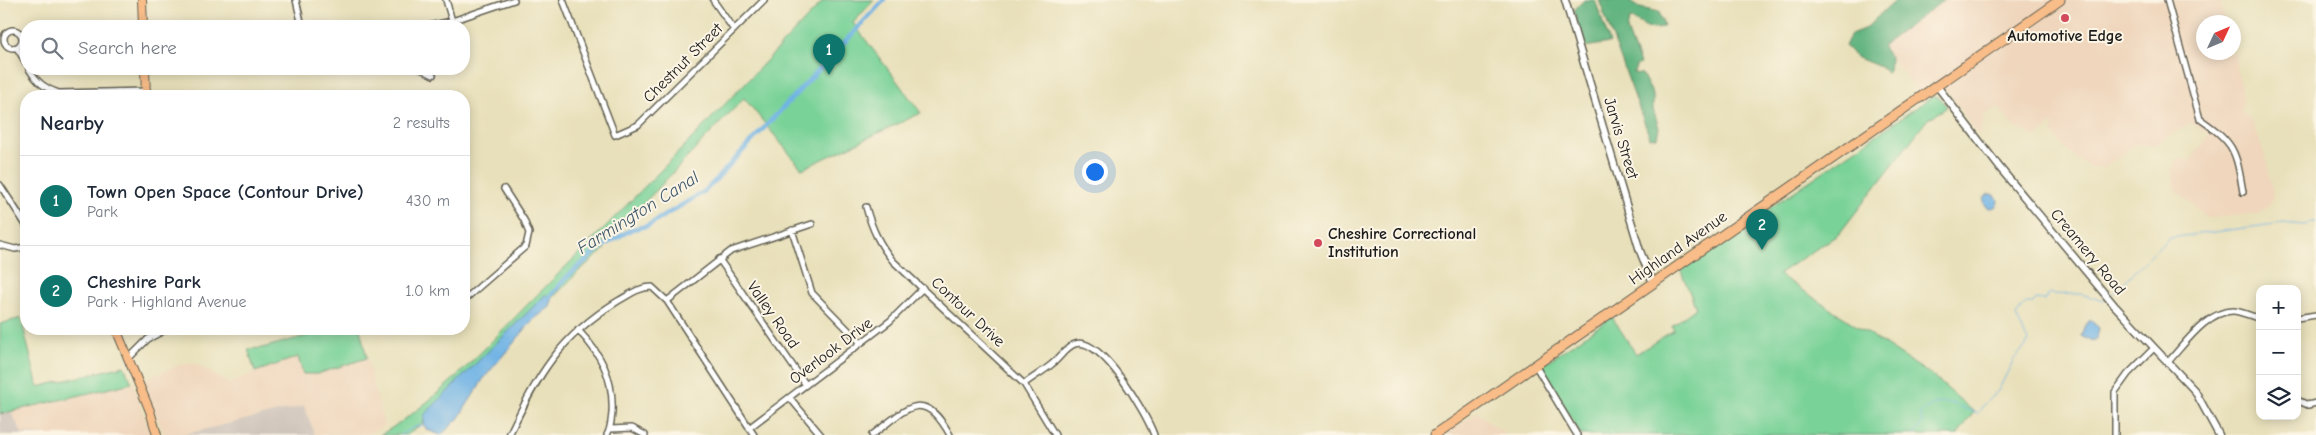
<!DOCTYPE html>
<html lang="en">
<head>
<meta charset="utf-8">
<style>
	body { margin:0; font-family:"Comic Neue",sans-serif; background:#f2f2f3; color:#1f2937 }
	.controls { position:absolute; right:15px; bottom:15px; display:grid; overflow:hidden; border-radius:10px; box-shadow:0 2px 12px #0003 }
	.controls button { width:45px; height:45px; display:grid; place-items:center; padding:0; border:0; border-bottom:1px solid #e0e1e3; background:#fff; color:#1f2937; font:25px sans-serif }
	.compass { position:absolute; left:2196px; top:15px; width:45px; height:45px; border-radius:50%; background:#fff; box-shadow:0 2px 12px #0003; rotate:46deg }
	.you { position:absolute; left:1094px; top:171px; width:18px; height:18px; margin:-12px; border:4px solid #fff; border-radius:50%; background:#1a73e8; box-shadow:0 0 0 8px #1a73e833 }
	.badge { display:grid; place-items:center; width:32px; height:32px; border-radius:50%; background:#0f766e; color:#fff; font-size:16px; font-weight:700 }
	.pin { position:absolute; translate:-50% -41px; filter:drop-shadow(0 1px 2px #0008) }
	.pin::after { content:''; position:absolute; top:26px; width:18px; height:15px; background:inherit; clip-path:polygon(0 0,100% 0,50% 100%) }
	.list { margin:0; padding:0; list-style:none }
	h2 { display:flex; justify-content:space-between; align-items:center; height:65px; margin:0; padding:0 20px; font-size:21px }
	h2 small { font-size:16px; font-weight:400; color:#747a83 }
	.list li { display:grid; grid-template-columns:32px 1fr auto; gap:15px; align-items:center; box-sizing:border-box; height:90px; padding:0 20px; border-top:1px solid #e0e1e3 }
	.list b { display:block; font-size:19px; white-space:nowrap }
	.list p { margin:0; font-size:16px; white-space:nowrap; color:#747a83 }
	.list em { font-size:16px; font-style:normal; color:#747a83 }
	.icon { flex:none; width:28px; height:28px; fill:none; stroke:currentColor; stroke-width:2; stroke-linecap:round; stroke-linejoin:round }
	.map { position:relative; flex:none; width:2316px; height:435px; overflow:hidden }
	.search { position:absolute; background:#fff; box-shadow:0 2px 12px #0003; left:20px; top:20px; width:450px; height:55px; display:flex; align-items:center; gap:12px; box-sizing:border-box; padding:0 18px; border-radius:20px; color:#747a83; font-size:19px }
	.panel { position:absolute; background:#fff; box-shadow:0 2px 12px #0003; left:20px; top:90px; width:450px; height:245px; border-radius:20px }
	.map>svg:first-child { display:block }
</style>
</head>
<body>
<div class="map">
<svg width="2316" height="435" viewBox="0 0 2316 435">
	<rect width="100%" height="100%" fill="#fcf5e5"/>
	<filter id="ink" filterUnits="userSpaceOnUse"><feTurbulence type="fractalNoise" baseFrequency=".02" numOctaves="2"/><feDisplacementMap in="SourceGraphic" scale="10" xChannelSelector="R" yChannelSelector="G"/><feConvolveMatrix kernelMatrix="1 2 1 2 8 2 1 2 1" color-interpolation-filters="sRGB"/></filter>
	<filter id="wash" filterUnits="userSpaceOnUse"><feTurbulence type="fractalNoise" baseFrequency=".0096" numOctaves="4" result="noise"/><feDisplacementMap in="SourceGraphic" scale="20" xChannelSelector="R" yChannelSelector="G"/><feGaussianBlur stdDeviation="1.12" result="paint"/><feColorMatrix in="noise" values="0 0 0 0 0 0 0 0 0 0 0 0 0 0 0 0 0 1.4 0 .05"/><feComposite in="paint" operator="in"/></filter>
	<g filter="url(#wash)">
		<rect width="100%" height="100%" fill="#e8e0ba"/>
		<path fill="#efd6bc" d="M1946,0h273l7,22h-22v30h30v-3l9,51 -2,10 12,13 13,36 7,36 -3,9 -10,10 -52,4 -33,-29 -4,-19 8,-13 11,4 20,-27 -20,-11 -37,23 -17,-2 -32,24 -15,-1 -19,-13 -18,-20 2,-12 -17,15 -22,-10 -17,-20 -13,7 -6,22 -33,-47 -26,5 -38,-48z
			M332,329h28l24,97 -18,9h-51l-11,-29 -123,29h-17l-22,-55 41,-16h13l33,20 26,-12 -7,-23 14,-1z
			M133,383l18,52h-118l-12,-2 -10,-21z
			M1477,412l29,23h-62z"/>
		<path fill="#cdc2b9" d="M304,406l11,29h-134z
			M11,412l11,21 24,2h-46v-21z"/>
		<path fill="#79d298" stroke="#4a775a" d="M824,0h50l-21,23 68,90 -119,56 -58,-71 -96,101 -45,43 2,7 -25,21 -94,96 -55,51 -24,18h-27c59,-34 106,-89 154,-137 99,-98 195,-197 290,-298z
			M1933,96l6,1 8,10 -20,13 -88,114 -61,40 156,103 40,35 -17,23h-376l-39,-66 2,-5 68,-47 24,37 38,-24 -2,-4 24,-18 -15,-37 5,-5z
			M21,318l17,69 86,-21 8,17 -132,31v-90z
			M332,329h28l7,29 -50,16h-14l-5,-17 -43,15 -7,-23 14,-1z"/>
		<path fill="#62b480" stroke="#3f684e" d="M1584,0h11l15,43 -26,4 -10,-37z
			M1599,0h29l12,8 19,4 5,14c-10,8 -22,-2 -31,-7l-4,1 -2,10 13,34 -4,2 -2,7 8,1 11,21v14l6,19 -2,9 -7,1z
			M1895,0h49l-62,46 8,11 -1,14 -3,3 -3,-6 -27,-11 -11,-11 6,-12 15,-6z"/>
		<path fill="#70b3e5" stroke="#466880" d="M1984 201a7 7 0 1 1 14 0a7 7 0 1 1-14 0Z
			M546,294l6,6 -2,7 -17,13 -49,58 -26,41 -17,16 -14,-5 -3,-5v-10z
			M2090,320l9,8 -2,10 -5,4 -11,-6 3,-9z"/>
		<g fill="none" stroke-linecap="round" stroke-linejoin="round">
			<path stroke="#70b3e5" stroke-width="1" d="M2110,296l59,-58 113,-15 22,2 12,-3
				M400,435l14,-8 10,-2
				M1914,435l9,-13 -3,-8c28,-22 30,-8 58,-1l6,-9 14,-13 16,-32 12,-13 2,-5 -12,-25 10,-13h7l3,-4 8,1 6,-7c11,3 20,0 30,1 6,1 15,5 24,7l2,-2"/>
			<path stroke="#70b3e5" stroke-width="4.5" d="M546,301l21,-24 34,-30 31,-18 15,-3 58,-35 179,-191"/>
		</g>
	</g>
	<g filter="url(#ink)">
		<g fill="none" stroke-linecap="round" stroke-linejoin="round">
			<g stroke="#636153" stroke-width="8">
				<path id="minor" d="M296,0l6,26
					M446,0l6,21
					M563,0l52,135 23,-10 126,-125
					M713,0l21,30
					M2167,0l33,119c35,24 36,32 43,73
					M429,26l23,-5 62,-21
					M4 39a9 9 0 1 1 18 0a9 9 0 1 1-18 0Z
					M17,48l9,15
					M29,69c8,13 15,19 30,24l88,-2
					M421,69l12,6
					M0,185l26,40
					M866,207c6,22 13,37 27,54l131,123 31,51
					M792,230l20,63 49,50
					M0,245l15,4 11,-2
					M719,259l87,126
					M464,300l62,-54 3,-13 -5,-13 -20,-31
					M667,301l64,-50 81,-27
					M2297,318l19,-3
					M578,330c23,24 36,48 34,83 -1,8 -1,15 -5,22
					M128,359l20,-20 19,-10
					M2168,362c16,-17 39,-52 66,-51 8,1 18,5 26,8
					M1535,365l42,70
					M1024,384c9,-7 20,-13 28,-20 8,-6 14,-17 23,-20 26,-9 72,71 79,91
					M790,398l31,37
					M2297,400l11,5 8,-2
					M749,428l141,-107 33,-33
					M611,429l21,-1 13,7
					M509,435c29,-60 50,-98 109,-134 11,-6 21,-14 34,-14l15,14 87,134
					M872,435c35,-26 51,-49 78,0
					M2115,435v-43l13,-18 26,-26"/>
			</g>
			<g stroke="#636153" stroke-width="9">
				<path id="tertiary" d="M1565,0l75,251 13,32
					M1937,86l63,82 114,137 81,86 24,44"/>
			</g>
			<g stroke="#636153" stroke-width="10">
				<path id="primary" d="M142,0l1,26
					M145,69l1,27
					M116,329l34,82 7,24"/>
			</g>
			<g stroke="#636153" stroke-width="11">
				<path id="trunk" d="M1435,435l625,-435"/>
			</g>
			<use href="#minor" stroke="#fff" stroke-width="5"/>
			<use href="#tertiary" stroke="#fff" stroke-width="6"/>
			<use href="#primary" stroke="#f8bd89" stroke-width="8"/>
			<use href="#trunk" stroke="#f8bd89" stroke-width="9"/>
		</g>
	</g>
	<g fill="#d1495b" stroke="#fcf5e5" stroke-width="2">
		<circle cx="2065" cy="18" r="5"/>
		<circle cx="1318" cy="243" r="5"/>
	</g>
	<g text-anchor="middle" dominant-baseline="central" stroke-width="4" stroke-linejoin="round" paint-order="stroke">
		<g font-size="16" font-weight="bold" fill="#1c1c1c" stroke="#fcf5e5">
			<text x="2065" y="36">Automotive Edge</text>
			<text x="1328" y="234" text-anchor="start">Cheshire Correctional<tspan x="1328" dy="18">Institution</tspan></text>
		</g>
		<g font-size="16" fill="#1c1c1c" stroke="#fcf5e5">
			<text transform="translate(683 63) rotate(-45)">Chestnut Street</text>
			<text transform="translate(1621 138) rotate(73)">Jarvis Street</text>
			<text transform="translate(1678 248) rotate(-35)">Highland Avenue</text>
			<text transform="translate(2088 252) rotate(50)">Creamery Road</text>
			<text transform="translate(968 312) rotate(43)">Contour Drive</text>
			<text transform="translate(773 315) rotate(55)">Valley Road</text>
			<text transform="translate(831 351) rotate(-37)">Overlook Drive</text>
		</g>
		<g font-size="18" font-style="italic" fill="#3e586c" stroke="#fcf5e5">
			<text transform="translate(638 213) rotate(-32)">Farmington Canal</text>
		</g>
	</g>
</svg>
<div class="controls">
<button>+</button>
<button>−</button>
<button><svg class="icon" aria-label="layers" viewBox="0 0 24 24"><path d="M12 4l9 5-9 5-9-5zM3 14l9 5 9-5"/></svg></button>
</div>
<svg class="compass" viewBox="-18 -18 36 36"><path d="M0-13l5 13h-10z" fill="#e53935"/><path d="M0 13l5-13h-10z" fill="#747a83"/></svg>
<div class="you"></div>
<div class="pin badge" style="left:829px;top:75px">1</div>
<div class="pin badge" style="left:1762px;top:250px">2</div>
<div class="search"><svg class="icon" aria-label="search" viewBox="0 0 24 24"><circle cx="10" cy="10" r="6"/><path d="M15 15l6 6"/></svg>Search here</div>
<section class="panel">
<h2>Nearby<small>2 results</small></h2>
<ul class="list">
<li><span class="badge">1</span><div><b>Town Open Space (Contour Drive)</b><p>Park</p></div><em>430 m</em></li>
<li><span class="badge">2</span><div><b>Cheshire Park</b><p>Park · Highland Avenue</p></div><em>1.0 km</em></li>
</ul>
</section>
</div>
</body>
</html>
